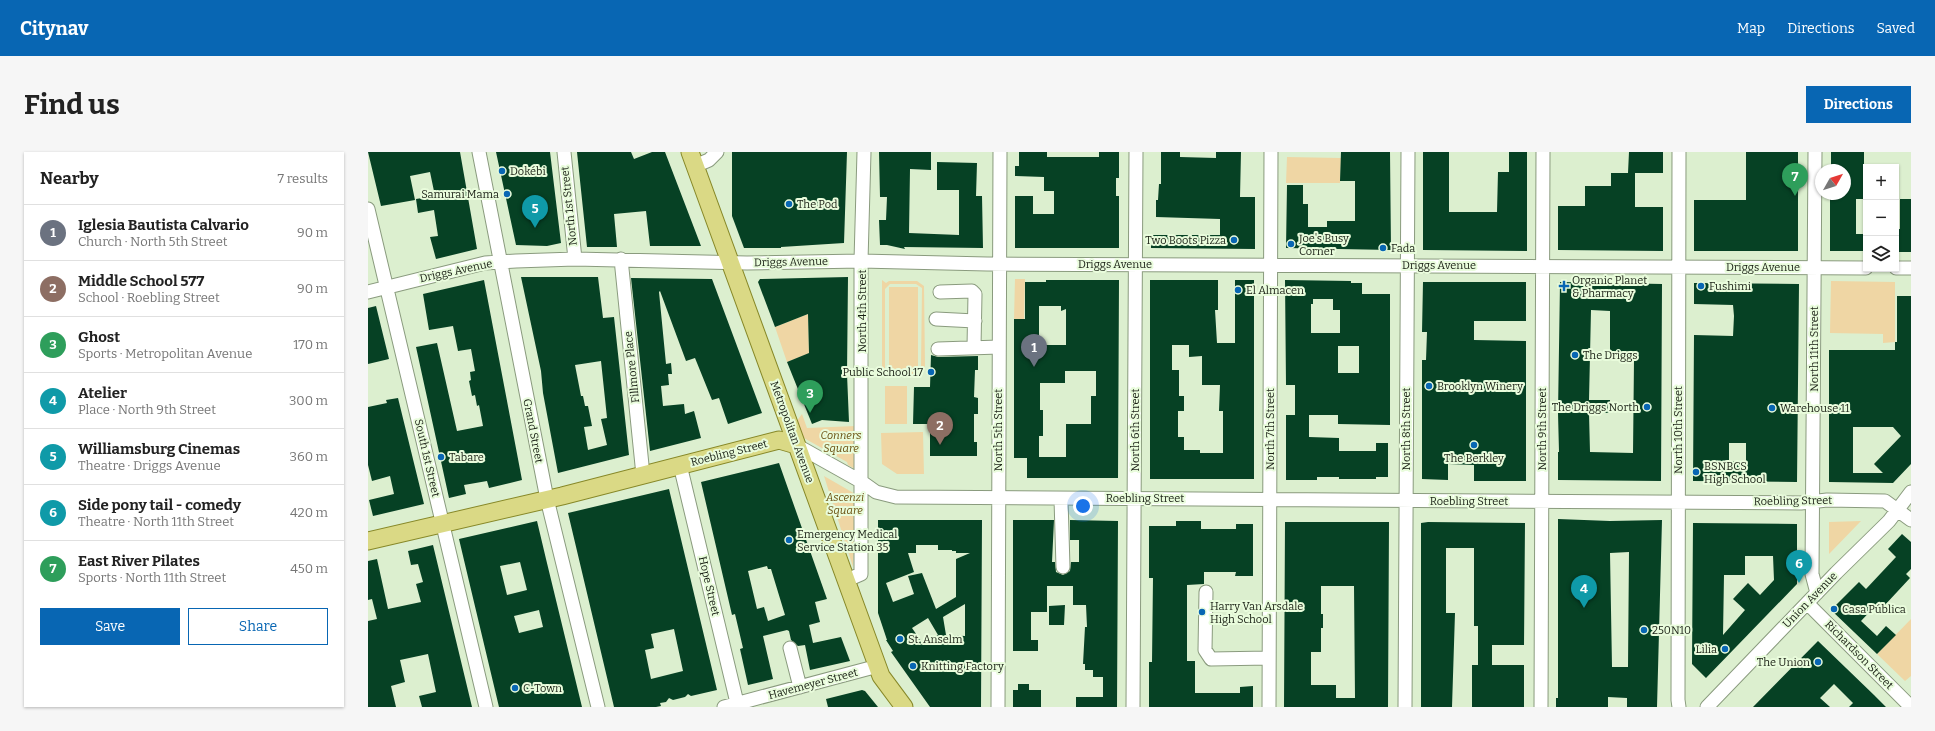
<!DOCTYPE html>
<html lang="en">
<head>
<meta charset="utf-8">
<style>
	body { margin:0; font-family:Bitter,serif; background:#f6f6f6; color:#222 }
	.controls { position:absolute; right:12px; top:12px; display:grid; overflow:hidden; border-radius:0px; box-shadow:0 1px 3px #0004 }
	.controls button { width:36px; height:36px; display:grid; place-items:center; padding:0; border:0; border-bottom:1px solid #e0e0e0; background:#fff; color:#222; font:20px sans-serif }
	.compass { position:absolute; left:1447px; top:12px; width:36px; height:36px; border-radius:50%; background:#fff; box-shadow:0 1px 3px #0004; rotate:51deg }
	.you { position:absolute; left:715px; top:354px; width:14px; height:14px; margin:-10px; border:3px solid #fff; border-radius:50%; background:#1a73e8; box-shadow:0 0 0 6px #1a73e833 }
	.badge { display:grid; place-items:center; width:26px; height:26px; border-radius:50%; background:#0866b3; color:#fff; font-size:13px; font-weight:700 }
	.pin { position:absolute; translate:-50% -33px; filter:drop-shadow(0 1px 2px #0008) }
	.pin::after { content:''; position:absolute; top:21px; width:14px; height:12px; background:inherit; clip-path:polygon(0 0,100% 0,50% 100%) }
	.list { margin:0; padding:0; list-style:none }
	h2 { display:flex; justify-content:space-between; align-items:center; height:52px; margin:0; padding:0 16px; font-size:17px }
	h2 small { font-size:13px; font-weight:400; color:#767676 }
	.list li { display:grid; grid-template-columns:26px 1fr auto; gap:12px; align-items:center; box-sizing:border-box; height:56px; padding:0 16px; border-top:1px solid #e0e0e0 }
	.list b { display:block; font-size:15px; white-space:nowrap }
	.list p { margin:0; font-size:13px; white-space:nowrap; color:#767676 }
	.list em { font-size:13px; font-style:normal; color:#767676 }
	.actions { display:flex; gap:8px; padding:12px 16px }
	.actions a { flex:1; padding:9px 0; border:1px solid #0866b3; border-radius:0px; text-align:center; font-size:14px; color:#0866b3 }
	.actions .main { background:#0866b3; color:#fff }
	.icon { flex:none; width:22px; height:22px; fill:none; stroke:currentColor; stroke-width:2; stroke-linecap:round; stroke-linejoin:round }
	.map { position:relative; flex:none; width:1543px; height:555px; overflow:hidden; border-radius:0px }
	header { display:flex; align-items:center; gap:24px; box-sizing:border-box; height:56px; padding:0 20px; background:#0866b3; color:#fff }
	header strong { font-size:19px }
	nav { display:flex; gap:22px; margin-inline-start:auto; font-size:14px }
	.intro { display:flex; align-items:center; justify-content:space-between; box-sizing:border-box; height:96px; padding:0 24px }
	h1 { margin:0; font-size:28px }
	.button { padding:10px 18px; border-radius:0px; background:#0866b3; color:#fff; font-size:14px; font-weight:700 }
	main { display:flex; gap:24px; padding:0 24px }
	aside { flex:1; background:#fff; border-radius:0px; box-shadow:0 1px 3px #0004 }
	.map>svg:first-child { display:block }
</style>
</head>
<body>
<header>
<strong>Citynav</strong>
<nav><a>Map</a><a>Directions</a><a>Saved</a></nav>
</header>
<div class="intro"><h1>Find us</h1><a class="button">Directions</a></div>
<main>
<aside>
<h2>Nearby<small>7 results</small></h2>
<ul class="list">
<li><span class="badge" style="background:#6b7280">1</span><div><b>Iglesia Bautista Calvario</b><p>Church · North 5th Street</p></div><em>90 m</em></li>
<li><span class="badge" style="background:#8d6e63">2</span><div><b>Middle School 577</b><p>School · Roebling Street</p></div><em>90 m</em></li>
<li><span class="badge" style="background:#2e9e5b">3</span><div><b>Ghost</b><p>Sports · Metropolitan Avenue</p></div><em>170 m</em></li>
<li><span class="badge" style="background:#0f9aa8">4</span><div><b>Atelier</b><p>Place · North 9th Street</p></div><em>300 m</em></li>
<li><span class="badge" style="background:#0f9aa8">5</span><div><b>Williamsburg Cinemas</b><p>Theatre · Driggs Avenue</p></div><em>360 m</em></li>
<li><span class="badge" style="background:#0f9aa8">6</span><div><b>Side pony tail - comedy</b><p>Theatre · North 11th Street</p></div><em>420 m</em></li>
<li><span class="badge" style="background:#2e9e5b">7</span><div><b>East River Pilates</b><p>Sports · North 11th Street</p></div><em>450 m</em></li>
</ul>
<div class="actions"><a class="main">Save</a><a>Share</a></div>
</aside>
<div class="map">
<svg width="1543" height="555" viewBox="0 0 1543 555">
	<rect width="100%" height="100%" fill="#dcefcf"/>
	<path fill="#efd6a4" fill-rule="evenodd" d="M919,5l54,1 -1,25h-54z
		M647,127h10l-1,40h-10z
		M514,128l4,3 3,-2h28l7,5 1,81 -6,8h-30l-4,-2v2h-3zM522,132h26l6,4 -1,78 -2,5 -29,1 -5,-4v-79z
		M1463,129l64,1v60l-12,1v-9l-53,-1z
		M521,135h29v82h-29z
		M440,162l1,41h-4l-18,7 -12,-35z
		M517,234h22v38h-22z
		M434,262l5,14 49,-2 -1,43 -7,-4 -1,-3 -45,-25 -6,-15z
		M555,280l1,42h-27l-15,-10 -1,-31z
		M456,324l33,19 -4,72z
		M1493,369l-32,33v-32z
		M1543,467v57l-6,5 -28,-27z"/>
	<path fill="#064124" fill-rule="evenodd" d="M0,0h92l17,97 -41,10 -6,-22 8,-1 -4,-26 -16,3 -2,-14 19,-3 -5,-24 -20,4 5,24 -34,6z
		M128,0h54l11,91 -14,3 -31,-1z
		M209,0h54l3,7 18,-7h13l36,94h-51l-4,-35 -32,3 3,33h-30z
		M364,0h115l-3,91 -63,4v1h-37l-12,-32z
		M511,0h52v18l-21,-1 -1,64 50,2v-45h-22v-28l40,1 -1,33h6l1,52 -79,-1 1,2 -18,-4h-7l-1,-25h7l1,-23h-7z
		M651,0h28v5h52v-5h20v26h-3v18h3v52h-104v-52h18v18h21v-23h-10v-14l-29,-1v-10h4z
		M793,0h19v5l36,1v-6h25l-1,45h15v52l-104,-1v-13h69v-16l-64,-2v-17h2l1,-16h2z
		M973,0h49l1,98 -105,-2 1,-63h16v19h5v23h19v-6h28v-40h-15z
		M1055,0h26v60h48l1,-40h11v-20h18v99l-104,-1z
		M1261,0h34v21h-35z
		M1378,0h52v99h-104v-51h52z
		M1463,0h33v47h-8v35h10v17h-36v-57h15v-24h-14z
		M1243,21h24v34h28v44l-105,-1v-44h27v-20h26z
		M1532,47h11v53h-15v-23h4z
		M153,125h77l5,41 11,-1 15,138 -71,18 -15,-80 -2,-22zM233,209l6,57 -6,1 6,26 -19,5 -4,-23 8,-1 -4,-20h-3l-2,-10h-2l-6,-31z
		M480,125l-1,97 2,48 -27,-2 -10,4 -25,-62 22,-9 -1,-39 -33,13 -17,-45 2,-3z
		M263,126l81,1 50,134 -34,11 -9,-26 -7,2 -17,-42 -9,3 -26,-70 -1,1 7,72 5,-1 1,11h-4l1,11 -8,1 2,20 21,-2 1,10 9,-3 7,27 -51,13z
		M116,128l38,200 -33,8 -2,-7 -23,4 2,9 -17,4 -33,-151 21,-4 20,88 26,-5 -4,-21 -2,1 -2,-11 -3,1 -3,-15 2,-1 -1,-8 5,-1 -4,-22 -13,2 -5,-25 -24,4 -6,-36z
		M678,128h73l-1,198h-91v-20h-13v-139h11v-37h21zM671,154h22v5l5,-2v36h-27zM697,219h31v25h-5v28h-25v33h-27v-21h4v-26h-3v-27h25z
		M782,128h68v30h-3l2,33h18v-63h19v199h-104zM804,193h17v12l13,-1v29h18l-1,26h4v42h-23v-3h-16v-13h-6v-26h6v-15h-5v-26h-7z
		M917,128l66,1v2h11v11h28v131l-52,-1v-9h-29v22l30,1v13h37v-8h12v34h-12v2h-37v-2h-22v3h-31v-65h9v-30h-9zM945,147h20v11h7v23h-29v-29h2zM970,194h21v27h-21z
		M1055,130h103v39h-52v19l52,1v140h-52v-16l-26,-1v16l-26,-1v-119h4l1,-28h-5z
		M1192,130l102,2 -1,197 -103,-1v-28h1l-1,-39zM1223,158l19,1v49h24l-1,93 -43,-1 -1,-39h21v-13h-21z
		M1326,131l105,1 -2,198 -104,-1 1,-146 39,1 1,-20 -1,-11 -39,-1zM1361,291h17v18h-17z
		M1529,144h14v168l-18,19 -64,-1v-132h66v-8h2zM1485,275h40l8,9 -27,28 9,9h-30z
		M8,154l13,53 -21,5v-56z
		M563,203l7,2 40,-1v14h-3l-1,27 4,1v16h-4v28h3v14h-47v-32h-17l1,-37h16z
		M30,246l26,106 -51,12 -4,-16 25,-6 -4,-18 -18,5 -4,-16v-58l19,-4 -1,-3z
		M411,311l48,136 -12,3 5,20 -11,3 4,18 28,-6 9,24 -40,9 -5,-25 -7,1 -7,-6 -2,-9 -2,-1 -24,6 10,43 -25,6 -8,-36 3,-1 -8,-34 -3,1 -31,-133zM399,414l1,3h3l14,46 -17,6 -4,-14 -7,2 -9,-38z
		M301,337l48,201 -26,6 -3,-2 -3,3 -12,3 -4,-2 -3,4 -6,1 1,3 -5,1h-42l-46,-194zM306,477l9,42 -32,8 -6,-29 9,-2 -3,-14z
		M1190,367l52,2 52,-1 -5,187h-30v-9l-19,-1v10h-52v-9h2zM1261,400l-1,115h-16l-2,-114z
		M510,368h104l-1,187h-51l-39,-55 2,-1 -7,-11h1l-9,-27zM548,393h22v5h14v1h4v2h14l-14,6v38l-20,12 -14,-36 -14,3 6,18 -21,8 -7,-19 28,-11 -6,-19h8zM597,452v32l-19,-1 -3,-18zM560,466l10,17 -15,9 -11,-16z
		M645,368h41l-2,42h3l1,10 7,3 7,-4 1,-9h8v-22h-9v-20l48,1 -1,186h-41v-10h27v-20h-10v-7h-8v-6h-2l2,-37h2l-1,-22h-13v-19h-26v26h-16v28h7v11h-25z
		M169,369l9,38 36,148h-83l-31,-130 -9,-38zM152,410l7,28 -20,5 -7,-29zM171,458l4,17 -24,6 -5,-17z
		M808,369h25v8h35v-5h17v52h-18l1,-4h-32v12l-17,1v76h8v32h45v-6l13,-1v21h-104v-45h3l1,-84h-4v-52h27z
		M917,370h104l-1,185h-104zM953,434h33l1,112h-19v-13h-25v-33h10v-24h2v-14h-2z
		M1060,370l97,1 -1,122h-32v20h32v42h-52v-42h6v-39h-4v-78h-28v65h9l-3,94h-31v-184z
		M1325,371l104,1v60l-91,94 -14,-14zM1377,404h28l1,24 -14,15 -12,-12 -15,16 12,11 -22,25 1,-60h21z
		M1534,382l9,8v27l-5,5 4,4 -26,28 -5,-4 -18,19 16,15 9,-10 10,9 -19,19 -46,-44 28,-28 7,7 30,-32 -8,-8z
		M65,393l39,162h-50l-3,-11 17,-4 -8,-38 -28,6 5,22 -14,4 5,21h-28v-86l9,-2 -5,-20 -4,1v-39l9,-2 11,50 33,-7 -5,-18 7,-2 -5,-18 -7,1 -3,-14z
		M697,453l-1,20h-15v-19z
		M1450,489l56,54 12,12h-37l4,-4 -19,-19 -14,14 10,9h-77z
		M650,532h11v6h12v17h-28v-17h5z
		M494,538l3,1 13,16h-50l-2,-8z"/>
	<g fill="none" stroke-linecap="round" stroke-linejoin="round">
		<g stroke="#8a9b7e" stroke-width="15">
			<path id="minor" d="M111,0l68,347 51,208
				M196,0l11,107
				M1447,0l-3,422 5,19
				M327,14l14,-6 8,-8
				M0,57l118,498
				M253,107l22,216
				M1528,116h15
				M0,140l117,-29 31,-2 59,-2 172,4 114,-2 126,3 879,4
				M572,140l32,-1 3,3 -1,53
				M568,167l39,2
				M570,197l61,-2
				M428,293l66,37 14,10 20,5 905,6 26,-3 58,1 26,19
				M312,313l58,242
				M693,347l2,68
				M479,428l14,-6v-313l3,-109
				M838,440l-1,58 6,9 58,-1
				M1439,451l104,104
				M422,496l10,39
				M356,555l154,-41
				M630,555l2,-555
				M765,555l3,-555
				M901,555l2,-555
				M1037,555l3,-555
				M1173,555l2,-555
				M1311,555l-1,-7 1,-548
				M1339,555l129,-134 53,-52 22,-29"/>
		</g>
		<g stroke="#878828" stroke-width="19">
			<path id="major" d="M322,0l191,524 23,31
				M0,389l194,-45 217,-56 17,5"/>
		</g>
		<use href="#minor" stroke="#fff" stroke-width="13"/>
		<use href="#major" stroke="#dad985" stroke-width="17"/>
	</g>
	<g fill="#0866b3" stroke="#e9fcdc" stroke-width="1.5">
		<circle cx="134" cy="19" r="4"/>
		<circle cx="139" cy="42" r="4"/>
		<circle cx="421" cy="52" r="4"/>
		<circle cx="866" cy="88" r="4"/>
		<circle cx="923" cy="92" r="4"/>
		<circle cx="1015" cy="96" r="4"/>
		<path d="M1194 128h4v4h4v4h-4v4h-4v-4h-4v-4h4z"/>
		<circle cx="1333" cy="134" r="4"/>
		<circle cx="870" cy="138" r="4"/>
		<circle cx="1207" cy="203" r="4"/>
		<circle cx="563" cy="220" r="4"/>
		<circle cx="1061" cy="234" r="4"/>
		<circle cx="1279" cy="255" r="4"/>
		<circle cx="1404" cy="256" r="4"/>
		<circle cx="1106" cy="293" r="4"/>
		<circle cx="73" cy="305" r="4"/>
		<circle cx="1328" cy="320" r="4"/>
		<circle cx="421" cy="388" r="4"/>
		<circle cx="1466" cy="457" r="4"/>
		<circle cx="834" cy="460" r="4"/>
		<circle cx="1276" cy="478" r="4"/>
		<circle cx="532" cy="487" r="4"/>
		<circle cx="1357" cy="497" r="4"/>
		<circle cx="1450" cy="510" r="4"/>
		<circle cx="545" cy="514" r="4"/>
		<circle cx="147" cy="536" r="4"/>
	</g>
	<g text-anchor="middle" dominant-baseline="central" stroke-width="4" stroke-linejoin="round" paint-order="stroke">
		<g font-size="11" fill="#191f14" stroke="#e9fcdc" text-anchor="start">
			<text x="142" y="19">Dokébi</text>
			<text x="131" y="42" text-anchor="end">Samurai Mama</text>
			<text x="429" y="52">The Pod</text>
			<text x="931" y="86">Joe's Busy<tspan x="931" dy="13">Corner</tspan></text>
			<text x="858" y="88" text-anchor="end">Two Boots Pizza</text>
			<text x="1023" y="96">Fada</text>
			<text x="1204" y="128">Organic Planet<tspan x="1204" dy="13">&amp; Pharmacy</tspan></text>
			<text x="1341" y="134">Fushimi</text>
			<text x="878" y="138">El Almacen</text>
			<text x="1215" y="203">The Driggs</text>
			<text x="555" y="220" text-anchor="end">Public School 17</text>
			<text x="1069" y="234">Brooklyn Winery</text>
			<text x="1271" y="255" text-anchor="end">The Driggs North</text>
			<text x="1412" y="256">Warehouse 11</text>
			<text x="81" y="305">Tabare</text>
			<text x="1106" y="306" text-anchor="middle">The Berkley</text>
			<text x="1336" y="314">BSNBCS<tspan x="1336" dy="13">High School</tspan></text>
			<text x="429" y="382">Emergency Medical<tspan x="429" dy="13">Service Station 35</tspan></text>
			<text x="842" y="454">Harry Van Arsdale<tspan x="842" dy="13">High School</tspan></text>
			<text x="1474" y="457">Casa Pública</text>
			<text x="1284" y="478">250N10</text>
			<text x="540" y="487">St. Anselm</text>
			<text x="1349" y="497" text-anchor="end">Lilia</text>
			<text x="1442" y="510" text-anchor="end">The Union</text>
			<text x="553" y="514">Knitting Factory</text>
			<text x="155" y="536">C-Town</text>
		</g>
		<g font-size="11" fill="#191f14" stroke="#e9fcdc">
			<text transform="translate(201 54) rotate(-96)">North 1st Street</text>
			<text transform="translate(423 110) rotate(-1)">Driggs Avenue</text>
			<text x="747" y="112">Driggs Avenue</text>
			<text x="1071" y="113">Driggs Avenue</text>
			<text x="1395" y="115">Driggs Avenue</text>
			<text transform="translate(88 119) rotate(-12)">Driggs Avenue</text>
			<text transform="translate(494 159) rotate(-90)">North 4th Street</text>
			<text transform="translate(1446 197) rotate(-90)">North 11th Street</text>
			<text transform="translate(264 215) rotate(-96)">Fillmore Place</text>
			<text transform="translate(902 277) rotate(-90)">North 7th Street</text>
			<text transform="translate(1038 277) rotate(-90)">North 8th Street</text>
			<text transform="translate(1174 277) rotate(-90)">North 9th Street</text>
			<text transform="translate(630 278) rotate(-90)">North 5th Street</text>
			<text transform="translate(767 278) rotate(-90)">North 6th Street</text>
			<text transform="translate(1310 278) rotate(-90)">North 10th Street</text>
			<text transform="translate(165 279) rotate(79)">Grand Street</text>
			<text transform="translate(424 280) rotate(70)">Metropolitan Avenue</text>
			<text transform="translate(361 301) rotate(-14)">Roebling Street</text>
			<text transform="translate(59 306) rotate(77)">South 1st Street</text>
			<text x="777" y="346">Roebling Street</text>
			<text x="1101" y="349">Roebling Street</text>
			<text transform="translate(1425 349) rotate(-1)">Roebling Street</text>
			<text transform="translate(341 434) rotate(77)">Hope Street</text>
			<text transform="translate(1442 448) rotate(-46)">Union Avenue</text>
			<text transform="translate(1491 503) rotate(45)">Richardson Street</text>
			<text transform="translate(445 532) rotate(-15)">Havemeyer Street</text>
		</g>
		<g font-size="11" font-style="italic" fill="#694f0e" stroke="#e9fcdc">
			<text x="473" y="283">Conners<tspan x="473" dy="13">Square</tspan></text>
			<text x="477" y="345">Ascenzi<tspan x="477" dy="13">Square</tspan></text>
		</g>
	</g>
</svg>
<div class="controls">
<button>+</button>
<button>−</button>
<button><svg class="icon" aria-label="layers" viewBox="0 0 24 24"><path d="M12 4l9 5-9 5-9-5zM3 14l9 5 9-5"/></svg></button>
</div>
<svg class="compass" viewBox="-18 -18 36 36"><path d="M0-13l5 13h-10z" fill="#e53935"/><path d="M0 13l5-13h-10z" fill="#767676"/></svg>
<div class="you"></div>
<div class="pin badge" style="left:666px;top:215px;background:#6b7280">1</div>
<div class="pin badge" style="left:572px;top:293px;background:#8d6e63">2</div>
<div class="pin badge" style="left:442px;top:261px;background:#2e9e5b">3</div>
<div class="pin badge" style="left:1216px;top:456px;background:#0f9aa8">4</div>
<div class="pin badge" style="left:167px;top:76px;background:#0f9aa8">5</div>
<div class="pin badge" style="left:1431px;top:431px;background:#0f9aa8">6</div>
<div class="pin badge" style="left:1427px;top:44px;background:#2e9e5b">7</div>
</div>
</main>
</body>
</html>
